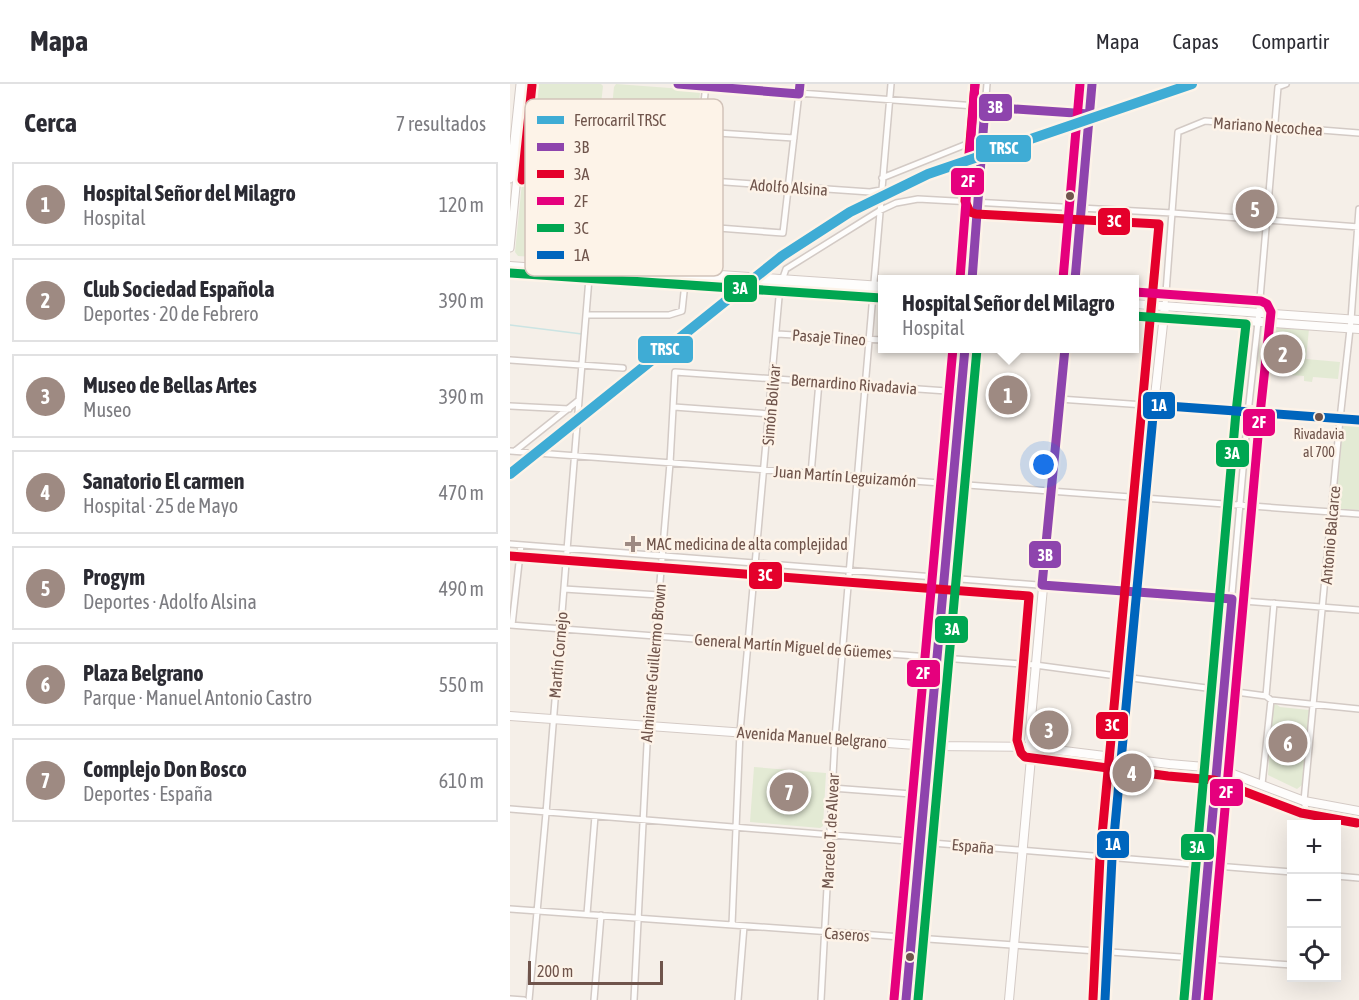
<!DOCTYPE html>
<html lang="es">
<head>
<meta charset="utf-8">
<style>
	body { margin:0; font-family:"Asap Condensed",sans-serif; background:#f7f7f7; color:#2b2b33 }
	.controls { position:absolute; right:18px; bottom:18px; display:grid; overflow:hidden; border-radius:0px; box-shadow:0 6px 24px #0002 }
	.controls button { width:54px; height:54px; display:grid; place-items:center; padding:0; border:0; border-bottom:2px solid #e1e1e2; background:#fff; color:#2b2b33; font:30px sans-serif }
	.scale { position:absolute; left:18px; bottom:15px; width:135px; box-sizing:border-box; padding-left:6px; border:3px solid #6f544b; border-top:0; font-size:16px; line-height:21px; white-space:nowrap; color:#6f544b; -webkit-text-stroke:4px #fdf3e8; paint-order:stroke }
	.you { position:absolute; left:534px; top:381px; width:21px; height:21px; margin:-15px; border:4px solid #fff; border-radius:50%; background:#1a73e8; box-shadow:0 0 0 9px #1a73e833 }
	.badge { display:grid; place-items:center; width:39px; height:39px; border-radius:50%; background:#9e8a82; color:#fff; font-size:20px; font-weight:700 }
	.pin { position:absolute; translate:-50% -50%; border:3px solid #fff; box-shadow:0 2px 6px #0006 }
	.popup { position:absolute; left:368px; top:191px; width:261px; height:78px; box-sizing:border-box; display:grid; place-content:center; border-radius:0px; background:#fff; filter:drop-shadow(0 2px 4px #0005); font-size:20px; white-space:nowrap; color:#7c7c81 }
	.popup b { font-size:22px; color:#2b2b33 }
	.popup::after { content:''; position:absolute; left:50%; top:100%; margin-left:-12px; border:12px solid transparent; border-top-color:#fff }
	.list { margin:0; padding:0; list-style:none }
	h2 { display:flex; justify-content:space-between; align-items:center; height:78px; margin:0; padding:0 24px; font-size:26px }
	h2 small { font-size:20px; font-weight:400; color:#7c7c81 }
	.list li { display:grid; grid-template-columns:39px 1fr auto; gap:18px; align-items:center; box-sizing:border-box; height:84px; margin:0 12px 12px; padding:0 12px; border:2px solid #e1e1e2; border-radius:0px }
	.list b { display:block; font-size:22px; white-space:nowrap }
	.list p { margin:0; font-size:20px; white-space:nowrap; color:#7c7c81 }
	.list em { font-size:20px; font-style:normal; color:#7c7c81 }
	.icon { flex:none; width:33px; height:33px; fill:none; stroke:currentColor; stroke-width:2; stroke-linecap:round; stroke-linejoin:round }
	.map { position:relative; flex:none; width:849px; height:916px; overflow:hidden }
	header { display:flex; align-items:center; gap:36px; box-sizing:border-box; height:84px; padding:0 30px; background:#fff; border-bottom:2px solid #e1e1e2 }
	header strong { font-size:28px }
	nav { display:flex; gap:33px; margin-inline-start:auto; font-size:21px }
	main { display:flex }
	aside { flex:1; background:#fff }
	.map>svg:first-child { display:block }
</style>
</head>
<body>
<header>
<strong>Mapa</strong>
<nav><a>Mapa</a><a>Capas</a><a>Compartir</a></nav>
</header>
<main>
<aside>
<h2>Cerca<small>7 resultados</small></h2>
<ul class="list">
<li><span class="badge">1</span><div><b>Hospital Señor del Milagro</b><p>Hospital</p></div><em>120 m</em></li>
<li><span class="badge">2</span><div><b>Club Sociedad Española</b><p>Deportes · 20 de Febrero</p></div><em>390 m</em></li>
<li><span class="badge">3</span><div><b>Museo de Bellas Artes</b><p>Museo</p></div><em>390 m</em></li>
<li><span class="badge">4</span><div><b>Sanatorio El carmen</b><p>Hospital · 25 de Mayo</p></div><em>470 m</em></li>
<li><span class="badge">5</span><div><b>Progym</b><p>Deportes · Adolfo Alsina</p></div><em>490 m</em></li>
<li><span class="badge">6</span><div><b>Plaza Belgrano</b><p>Parque · Manuel Antonio Castro</p></div><em>550 m</em></li>
<li><span class="badge">7</span><div><b>Complejo Don Bosco</b><p>Deportes · España</p></div><em>610 m</em></li>
</ul>
</aside>
<div class="map">
<svg width="849" height="916" viewBox="0 0 849 916">
	<rect width="100%" height="100%" fill="#f5efe8"/>
	<path fill="#e3ead4" d="M22,0h69l2,2 -19,174 -66,-4 -3,-4z
		M106,0l81,6 3,3 -18,170 -3,4 -81,-5 -2,-3 18,-172z
		M755,241l44,4 -3,30 34,3 -2,17 -25,-2 -1,5 -8,-1v-5l-47,-3 4,-47z
		M837,339l12,1v86l-18,-1 -5,-5 7,-77z
		M766,620l4,3 29,3 -7,75 -5,4 -29,-14 5,-69z
		M244,683l72,6 -3,53 -3,2 -70,-6z"/>
	<g fill="none" stroke-linecap="round" stroke-linejoin="round">
		<path stroke="#cbe4e3" stroke-width="1.5" d="M0,241l72,9"/>
		<g stroke="#d3cac5" stroke-width="8">
			<path id="minor" d="M168,0l406,30
				M192,48l92,6
				M372,94l100,-40
				M187,96l173,12 11,-2
				M182,142l91,7 17,-149
				M462,196l5,-78 10,-118
				M655,222l13,-174 27,-11 154,12
				M76,231h83l13,-4 24,-227
				M267,250l105,6
				M0,276l113,8
				M549,315l300,21
				M0,322l59,3
				M164,323l96,7
				M0,367l849,63
				M5,367l64,-51 11,-134
				M301,390l8,-92
				M0,460l849,66
				M54,505l95,6
				M0,541l525,40 231,31 5,4 88,9
				M2,541l9,-80
				M756,612l8,-93
				M752,700l9,-84
				M322,704l93,7
				M0,725l782,63
				M794,740l2,-15 -2,-8 36,-382 11,-99 8,-111
				M826,792l23,2
				M0,825l782,56
				M77,830l8,-98
				M222,841l8,-193 40,-446 6,-17 93,-58 17,-8 22,-4 254,14 187,14
				M0,915l14,1
				M19,916l17,-187 33,-413
				M84,916l7,-85
				M124,916l14,-275 22,-262 5,-91 286,20
				M228,916l6,-74
				M311,916l14,-262 56,-654
				M396,916l7,-61 52,-591
				M686,916l52,-587 10,-91 20,-235 8,-3"/>
		</g>
		<g stroke="#d3cac5" stroke-width="9">
			<path id="tertiary" d="M0,95l10,-95
				M0,164l16,-164"/>
		</g>
		<g stroke="#d4cac5" stroke-width="10">
			<path id="secondary" d="M0,182l372,27
				M95,183l277,19
				M558,196l17,-196
				M565,196l17,-196
				M624,220l225,16
				M624,229l225,16
				M0,632l420,30 102,1 137,17 48,4 87,33 55,10
				M499,916l23,-253 -3,-7 36,-392
				M595,916l7,-142 6,-80 36,-373 11,-99"/>
		</g>
		<use href="#minor" stroke="#fefdfc" stroke-width="5"/>
		<use href="#tertiary" stroke="#fefdfc" stroke-width="7"/>
		<use href="#secondary" stroke="#fefdfc" stroke-width="8"/>
		<g stroke="#fdf3e8" stroke-width="14">
			<path id="bus-1" d="M168,0l121,10 1,-10
				M462,196l13,-173 104,7
				M565,196l17,-196
				M555,264l-23,237 190,14 -36,401
				M396,916l59,-652"/>
		</g>
		<g stroke="#fdf3e8" stroke-width="14">
			<path id="bus-2" d="M465,0l-10,117 5,11 6,2 183,10 -59,633 -7,142
				M12,96l10,-95
				M0,472l519,40 -12,144 4,13 4,4 143,19 46,4 87,33 56,10"/>
		</g>
		<g stroke="#fdf3e8" stroke-width="14">
			<path id="bus-3" d="M450,195l15,-195
				M553,195l17,-195
				M625,208l126,9 6,3 4,8 -11,102 -52,586
				M384,915l59,-651"/>
		</g>
		<g stroke="#fdf3e8" stroke-width="14">
			<path id="bus-4" d="M0,189l371,25
				M624,232l112,8 -10,88 -52,587
				M408,916l59,-651"/>
		</g>
		<g stroke="#fdf3e8" stroke-width="14">
			<path id="bus-5" d="M595,916l7,-142 42,-453 205,15"/>
		</g>
		<use href="#bus-1" stroke="#8e44ad" stroke-width="9"/>
		<use href="#bus-2" stroke="#e4002b" stroke-width="9"/>
		<use href="#bus-3" stroke="#e5007d" stroke-width="9"/>
		<use href="#bus-4" stroke="#00a651" stroke-width="9"/>
		<use href="#bus-5" stroke="#0065bd" stroke-width="9"/>
		<g stroke="#fdf3e8" stroke-width="15">
			<path id="rail-1" d="M0,390l272,-218 68,-44 78,-38 264,-90"/>
		</g>
		<use href="#rail-1" stroke="#3facd5" stroke-width="10"/>
	</g>
	<g fill="#6f544b" stroke="#fdf3e8" stroke-width="2">
		<circle cx="560" cy="112" r="5"/>
		<circle cx="809" cy="333" r="5"/>
		<circle cx="400" cy="873" r="5"/>
	</g>
	<path fill="#9e8a82" stroke="#fdf3e8" stroke-width="2" d="M120 451h6v6h6v6h-6v6h-6v-6h-6v-6h6z"/>
	<g text-anchor="middle" dominant-baseline="central" stroke-width="5" stroke-linejoin="round" paint-order="stroke">
		<g font-size="14" fill="#6f544b" stroke="#fdf3e8">
			<text x="809" y="350">Rivadavia<tspan x="809" dy="18">al 700</tspan></text>
		</g>
		<g font-size="16" fill="#6f544b" stroke="#fdf3e8">
			<text transform="translate(758 42) rotate(4)">Mariano Necochea</text>
			<text transform="translate(279 103) rotate(4)">Adolfo Alsina</text>
			<text transform="translate(319 253) rotate(4)">Pasaje Tineo</text>
			<text transform="translate(344 300) rotate(4)">Bernardino Rivadavia</text>
			<text transform="translate(261 321) rotate(-85)">Simón Bolívar</text>
			<text transform="translate(335 392) rotate(4)">Juan Martín Leguizamón</text>
			<text transform="translate(820 451) rotate(-85)">Antonio Balcarce</text>
			<text transform="translate(283 562) rotate(4)">General Martín Miguel de Güemes</text>
			<text transform="translate(48 571) rotate(-85)">Martín Cornejo</text>
			<text transform="translate(143 579) rotate(-85)">Almirante Guillermo Brown</text>
			<text transform="translate(302 653) rotate(4)">Avenida Manuel Belgrano</text>
			<text transform="translate(320 747) rotate(-87)">Marcelo T. de Alvear</text>
			<text transform="translate(463 762) rotate(5)">España</text>
			<text transform="translate(337 850) rotate(4)">Caseros</text>
		</g>
		<g font-size="16" fill="#6f544b" stroke="#fdf3e8" text-anchor="start">
			<text x="136" y="460">MAC medicina de alta complejidad</text>
		</g>
	</g>
	<rect x="15" y="15" width="198" height="177" rx="9" fill="#fdf3e8" stroke="#d2c3b9" stroke-width="1.5"/>
	<rect x="27" y="32" width="27" height="8" fill="#3facd5"/>
	<rect x="27" y="59" width="27" height="8" fill="#8e44ad"/>
	<rect x="27" y="86" width="27" height="8" fill="#e4002b"/>
	<rect x="27" y="113" width="27" height="8" fill="#e5007d"/>
	<rect x="27" y="140" width="27" height="8" fill="#00a651"/>
	<rect x="27" y="167" width="27" height="8" fill="#0065bd"/>
	<g font-size="16" fill="#6f544b">
		<text x="64" y="42">Ferrocarril TRSC</text>
		<text x="64" y="69">3B</text>
		<text x="64" y="96">3A</text>
		<text x="64" y="123">2F</text>
		<text x="64" y="150">3C</text>
		<text x="64" y="177">1A</text>
	</g>
	<g stroke="#fdf3e8" stroke-width="2">
		<rect x="468" y="9" width="35" height="29" rx="6" fill="#8e44ad"/>
		<rect x="465" y="50" width="57" height="29" rx="6" fill="#3facd5"/>
		<rect x="440" y="83" width="35" height="29" rx="6" fill="#e5007d"/>
		<rect x="587" y="123" width="34" height="29" rx="6" fill="#e4002b"/>
		<rect x="213" y="190" width="35" height="29" rx="6" fill="#00a651"/>
		<rect x="127" y="251" width="57" height="29" rx="6" fill="#3facd5"/>
		<rect x="632" y="307" width="34" height="29" rx="6" fill="#0065bd"/>
		<rect x="732" y="324" width="34" height="29" rx="6" fill="#e5007d"/>
		<rect x="705" y="355" width="35" height="29" rx="6" fill="#00a651"/>
		<rect x="518" y="456" width="34" height="29" rx="6" fill="#8e44ad"/>
		<rect x="238" y="477" width="35" height="29" rx="6" fill="#e4002b"/>
		<rect x="424" y="531" width="35" height="29" rx="6" fill="#00a651"/>
		<rect x="396" y="575" width="35" height="29" rx="6" fill="#e5007d"/>
		<rect x="585" y="627" width="34" height="29" rx="6" fill="#e4002b"/>
		<rect x="699" y="694" width="35" height="29" rx="6" fill="#e5007d"/>
		<rect x="586" y="746" width="34" height="29" rx="6" fill="#0065bd"/>
		<rect x="670" y="749" width="35" height="28" rx="6" fill="#00a651"/>
	</g>
	<g font-size="16" text-anchor="middle" font-weight="bold" fill="#fff">
		<text x="485" y="29">3B</text>
		<text x="494" y="70">TRSC</text>
		<text x="458" y="103">2F</text>
		<text x="604" y="143">3C</text>
		<text x="230" y="210">3A</text>
		<text x="155" y="271">TRSC</text>
		<text x="649" y="327">1A</text>
		<text x="749" y="344">2F</text>
		<text x="722" y="375">3A</text>
		<text x="535" y="477">3B</text>
		<text x="255" y="497">3C</text>
		<text x="442" y="551">3A</text>
		<text x="413" y="595">2F</text>
		<text x="602" y="647">3C</text>
		<text x="716" y="714">2F</text>
		<text x="603" y="766">1A</text>
		<text x="687" y="769">3A</text>
	</g>
</svg>
<div class="controls">
<button>+</button>
<button>−</button>
<button><svg class="icon" aria-label="locate" viewBox="0 0 24 24"><circle cx="12" cy="12" r="6"/><path d="M12 2v4M12 18v4M2 12h4M18 12h4"/></svg></button>
</div>
<div class="scale">200 m</div>
<div class="you"></div>
<div class="pin badge" style="left:498px;top:311px">1</div>
<div class="popup"><b>Hospital Señor del Milagro</b>Hospital</div>
<div class="pin badge" style="left:773px;top:270px">2</div>
<div class="pin badge" style="left:539px;top:646px">3</div>
<div class="pin badge" style="left:622px;top:689px">4</div>
<div class="pin badge" style="left:745px;top:125px">5</div>
<div class="pin badge" style="left:778px;top:659px">6</div>
<div class="pin badge" style="left:279px;top:708px">7</div>
</div>
</main>
</body>
</html>
